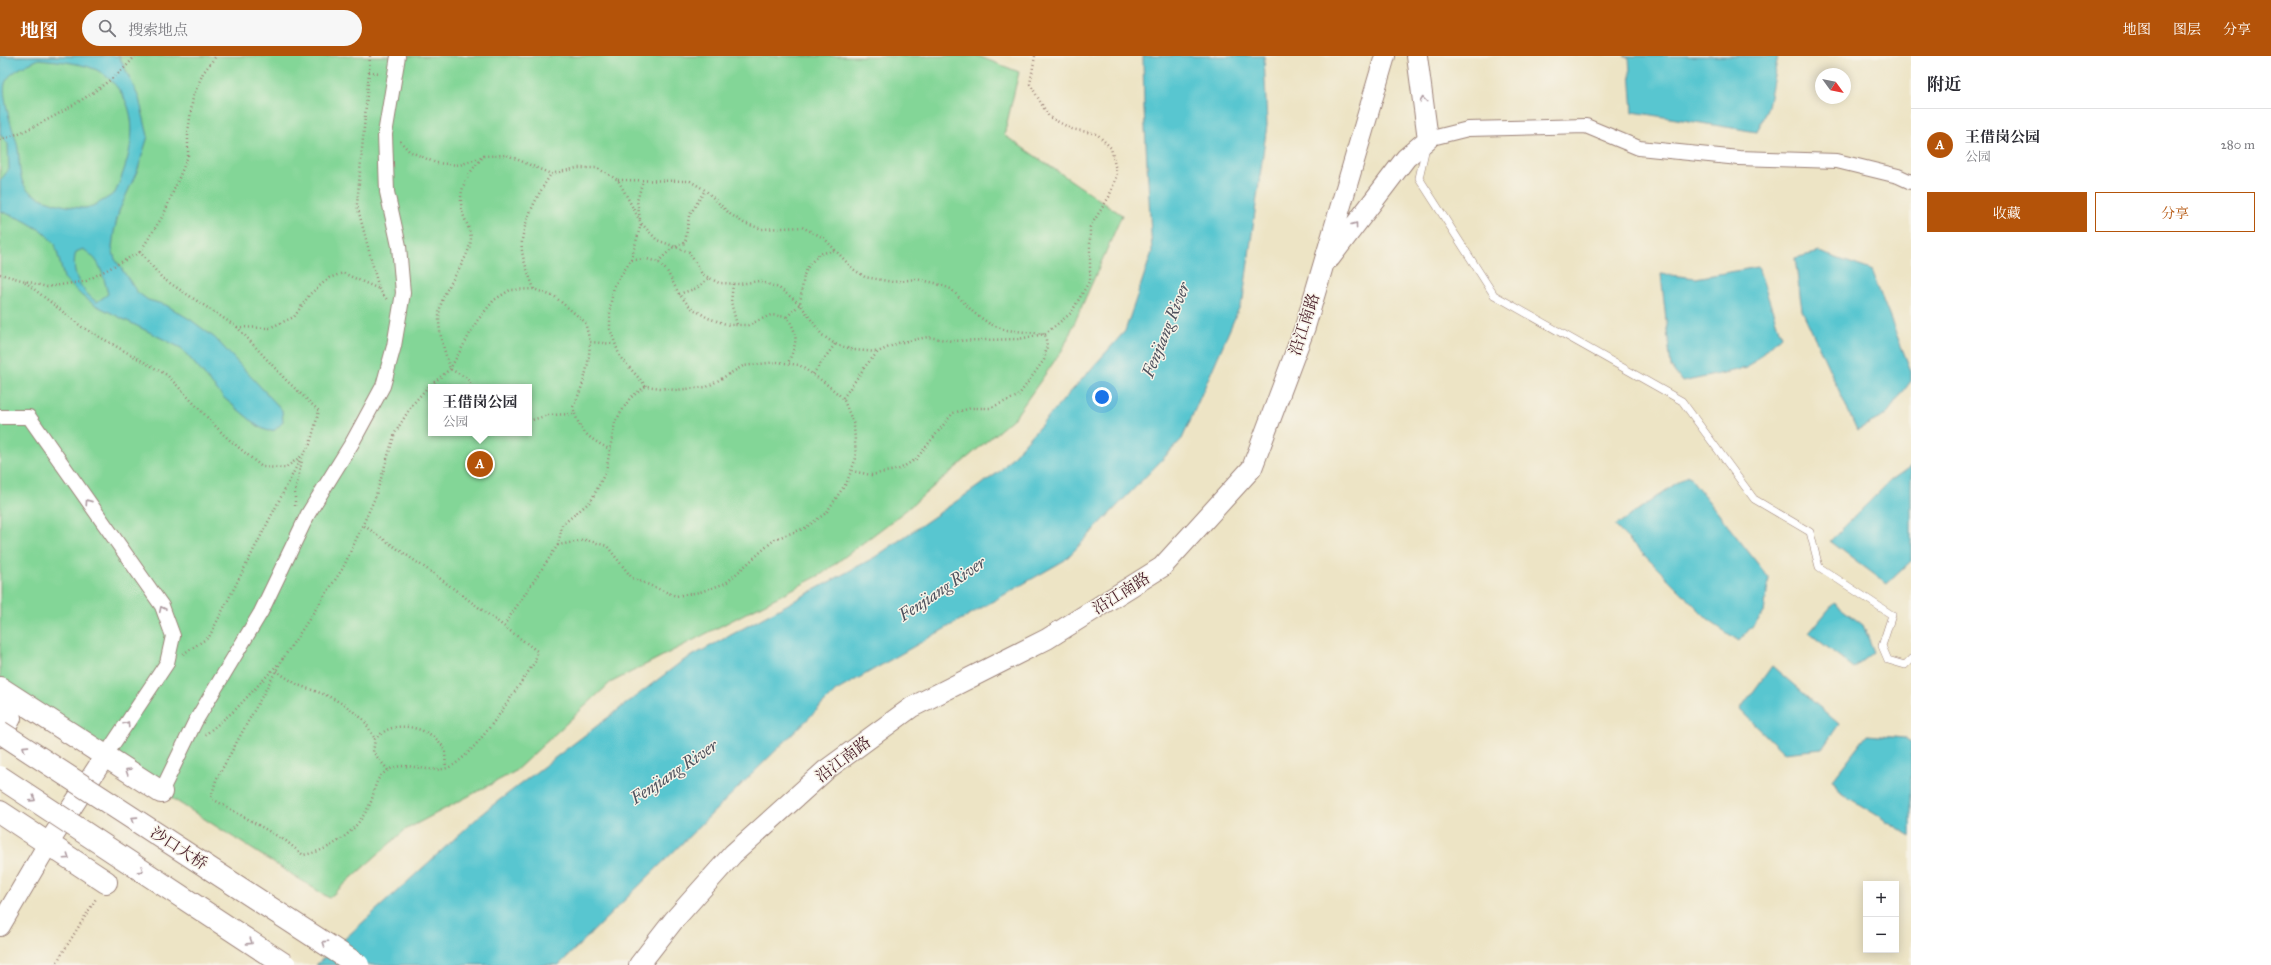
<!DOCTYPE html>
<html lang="zh">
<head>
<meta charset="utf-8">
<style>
	body { margin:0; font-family:"IM FELL Great Primer","Noto Serif SC",serif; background:#f7f7f7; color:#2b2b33 }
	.controls { position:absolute; right:12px; bottom:12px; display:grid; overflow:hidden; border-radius:0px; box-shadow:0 2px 10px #0003 }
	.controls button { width:36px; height:36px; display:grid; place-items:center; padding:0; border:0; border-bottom:1px solid #e1e1e2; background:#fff; color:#2b2b33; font:20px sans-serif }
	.compass { position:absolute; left:1815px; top:12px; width:36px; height:36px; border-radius:50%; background:#fff; box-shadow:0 2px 10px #0003; rotate:123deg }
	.you { position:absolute; left:1102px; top:341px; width:14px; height:14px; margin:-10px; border:3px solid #fff; border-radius:50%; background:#1a73e8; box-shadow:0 0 0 6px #1a73e833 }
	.badge { display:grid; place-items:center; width:26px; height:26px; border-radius:50%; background:#b45309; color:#fff; font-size:13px; font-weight:700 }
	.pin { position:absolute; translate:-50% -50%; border:2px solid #fff; box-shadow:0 1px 4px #0006 }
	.popup { position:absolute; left:428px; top:328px; width:104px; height:52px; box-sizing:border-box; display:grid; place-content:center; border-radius:0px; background:#fff; filter:drop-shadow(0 1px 3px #0005); font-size:13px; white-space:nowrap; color:#7c7c81 }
	.popup b { font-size:15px; color:#2b2b33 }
	.popup::after { content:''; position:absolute; left:50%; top:100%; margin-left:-8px; border:8px solid transparent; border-top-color:#fff }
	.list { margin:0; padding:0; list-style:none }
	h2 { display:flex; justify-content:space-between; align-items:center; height:52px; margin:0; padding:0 16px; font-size:17px }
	h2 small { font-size:13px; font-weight:400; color:#7c7c81 }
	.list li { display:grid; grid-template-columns:26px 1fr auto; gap:12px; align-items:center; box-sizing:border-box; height:72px; padding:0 16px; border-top:1px solid #e1e1e2 }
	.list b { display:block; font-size:15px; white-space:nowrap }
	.list p { margin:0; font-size:13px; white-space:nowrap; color:#7c7c81 }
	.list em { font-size:13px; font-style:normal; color:#7c7c81 }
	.actions { display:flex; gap:8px; padding:12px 16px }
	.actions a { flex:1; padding:9px 0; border:1px solid #b45309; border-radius:0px; text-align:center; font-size:14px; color:#b45309 }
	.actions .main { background:#b45309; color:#fff }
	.icon { flex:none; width:22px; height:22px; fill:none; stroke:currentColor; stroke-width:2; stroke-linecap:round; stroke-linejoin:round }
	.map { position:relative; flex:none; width:1911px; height:909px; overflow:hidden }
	header { display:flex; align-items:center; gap:24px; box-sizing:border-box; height:56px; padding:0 20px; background:#b45309; color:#fff }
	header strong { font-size:19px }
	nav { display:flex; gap:22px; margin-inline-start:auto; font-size:14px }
	.search { width:280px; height:36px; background:#f7f7f7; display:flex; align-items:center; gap:10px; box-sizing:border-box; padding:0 14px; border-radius:22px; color:#7c7c81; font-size:15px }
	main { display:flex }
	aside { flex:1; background:#fff }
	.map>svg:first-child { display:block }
</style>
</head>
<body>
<header>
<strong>地图</strong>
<div class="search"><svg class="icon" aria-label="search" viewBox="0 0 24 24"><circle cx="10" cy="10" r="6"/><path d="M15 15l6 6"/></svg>搜索地点</div>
<nav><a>地图</a><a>图层</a><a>分享</a></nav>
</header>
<main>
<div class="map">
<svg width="1911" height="909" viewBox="0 0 1911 909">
	<rect width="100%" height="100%" fill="#f7f3e8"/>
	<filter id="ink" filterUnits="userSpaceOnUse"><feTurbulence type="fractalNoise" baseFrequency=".025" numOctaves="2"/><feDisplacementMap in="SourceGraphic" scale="8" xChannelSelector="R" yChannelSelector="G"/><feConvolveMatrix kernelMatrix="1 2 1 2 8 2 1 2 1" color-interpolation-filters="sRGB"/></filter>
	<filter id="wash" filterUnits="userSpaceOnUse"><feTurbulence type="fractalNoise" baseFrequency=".012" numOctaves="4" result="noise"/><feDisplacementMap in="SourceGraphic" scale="16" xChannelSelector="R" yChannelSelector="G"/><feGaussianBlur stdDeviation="0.9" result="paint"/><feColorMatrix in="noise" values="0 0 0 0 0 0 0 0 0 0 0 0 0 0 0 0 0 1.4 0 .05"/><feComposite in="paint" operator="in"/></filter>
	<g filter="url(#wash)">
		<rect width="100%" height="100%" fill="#ede4c5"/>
		<path fill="#83d697" stroke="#667a61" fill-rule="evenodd" d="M0,0h978l41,16 -15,63 118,80 -59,134 -48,68 -110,94 -83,63 -212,109 -96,89 -109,58 -76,68 -329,-209zM431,331h98v46h-98z"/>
		<path fill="#59c6d0" stroke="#52727e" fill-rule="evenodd" d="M0,0h119l20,42 9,38 -10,33 -19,42 -5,21 -2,16 3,11 22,33 11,8 18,5 25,15 24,18 67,72 1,12 -8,8 -7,1 -9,-4 -35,-29 -43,-50 -86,-43 -13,-9 -18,-18 -9,-34 -13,-13 -19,-11 -23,-9v-30l9,-12 -1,-25 -8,-10zM39,3c17,2 49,4 63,14 44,33 31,78 13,120 -8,5 -21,14 -30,15 -16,0 -53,-8 -61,-23 -7,-14 -3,-30 -8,-45 -4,-12 -16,-48 -10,-59 6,-11 23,-17 33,-22zM83,193c19,12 19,24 25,45l-11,8c-17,-11 -27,-31 -21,-50z
			M1143,0h121l3,69 -24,174 -61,140 -117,121 -229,131 -277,274h-243l169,-154 196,-149 194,-105 124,-85 126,-141 27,-79 -8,-143z
			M1624,0h154l-10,50 -11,26 -124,-20 -4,-54z
			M1819,196l52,18 40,101v10l-25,34 -29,15 -55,-120 -7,-52z
			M1758,211l23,69 -34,32 -65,14 -11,-15 -10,-93 35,4z
			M1911,410v95l-24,23 -57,-43 60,-60z
			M1688,419l81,103 -5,35 -25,28 -28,-19 -96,-96z
			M1834,547l29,22 11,27 -20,16 -45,-35z
			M1772,610l67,58 -17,25 -38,4 -44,-43z
			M1867,679l38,3 6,4v94l-72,-44 -6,-13z"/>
	</g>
	<g filter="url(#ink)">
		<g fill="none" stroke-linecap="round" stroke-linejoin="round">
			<g stroke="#9c8278" stroke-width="8">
				<path id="lane" d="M1426,91l-7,31 75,117 188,106 72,98 56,33 9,35 73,48 -10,31 6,14 17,5 6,-6"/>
			</g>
			<g stroke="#9c8278" stroke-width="16">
				<path id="street" d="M1428,83l40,-10 118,-3 53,22 100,10 98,3 61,15 13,6
					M0,361h29l133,189 11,30 -6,27 -62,93
					M161,736l34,-70 66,-110 47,-98 44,-71 31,-57 11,-40 9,-53 -4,-47 -12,-54 -2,-58 13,-78"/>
			</g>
			<g stroke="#9c8278" stroke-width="22">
				<path id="secondary" d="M1330,202l76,-100 22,-19 -11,-83
					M0,870l48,-82 57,-88
					M639,909l35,-45 59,-66 93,-84 86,-63 135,-68 115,-72 90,-99 53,-141 80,-271"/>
			</g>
			<g stroke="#9c8278" stroke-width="24">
				<path id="primary" d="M0,632l161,104
					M0,633l10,29 -10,18
					M0,756l106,70"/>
			</g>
			<path stroke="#9c8278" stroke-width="2.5" stroke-dasharray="1 3" stroke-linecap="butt" d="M370,0l-1,16 12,1
				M369,16l-12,133 22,84 9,12
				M0,84c34,-11 61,-27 91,-46 16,-12 32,-22 44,-38
				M400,85l9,10 27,12 24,2 24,-9 23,-1 44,19 26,-6h20l21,12 23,43 16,17 32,12 13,22 17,9 20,1 20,-3 20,7 21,16 22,31 13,9 19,6 24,2
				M618,124l72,1 15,9 25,24 14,9 18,6 40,-2 22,11 29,31 12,8 28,5 23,-3 19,4 16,6 23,24 16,11 16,6 39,4 2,12 -3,14 -26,36 -28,12h-19l-18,5 -37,46 -16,10 -29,6 -19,-4
				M640,163l-3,-18 6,-21
				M631,204l10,-36
				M658,206l14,-14 13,-5 4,-27 16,-26
				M0,218l47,13 39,-6 54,-29
				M25,226l57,45 85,48 58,61 37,31 23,1 18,-13 7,-11 9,-33 -34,-32 -48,-52 -75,-49 -22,-26 24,-38 24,-58v-24l5,-35 10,-24 13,-17
				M733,228l-2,18 6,23
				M534,233c-4,-12 -10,-25 -12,-38 -3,-23 17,-59 29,-77
				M679,238l18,-6 12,-10
				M787,261l13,-13 4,-29 5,-10 10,-11 16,-4
				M237,271l32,1 25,-11 16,-23 19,-16 14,-5 36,16
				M777,306l22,3 25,17 19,16 11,27 2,33 -9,24 -21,31 -21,15 -30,11 -49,44 -26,9 -24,4 -44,-18 -25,-32 -21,-6 -28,5 4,-20 29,-24 15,-30 9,-49 15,-24 16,-12 29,4 32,-3 36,-21z
				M813,318l22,-30
				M646,330l-26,-29 -10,-28v-22l4,-21 17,-26 16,-1 11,3 9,9 12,23 11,13 18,11 21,7h19l23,-10 16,2c13,19 9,27 1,46
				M473,331l-6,-9 -17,-9c-6,-21 -16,-46 -8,-68 6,-19 29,-44 29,-64 -1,-7 -6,-17 -8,-23 -7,-23 5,-41 20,-57
				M843,342l24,-34 11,-12 20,-9 30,-6 24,4 66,-2 27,-5 26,-21 19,-33v-53l19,-30 8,-22 -6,-27 -14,-14 -25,-5 -23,-12 -19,-33 5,-28
				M529,365l19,-6 27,-1
				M611,394c-24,-13 -31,-17 -38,-43 11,-22 16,-42 17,-65l24,2
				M295,450v-13l7,-33
				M506,566l52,-77
				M183,598l26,-17 93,-181
				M283,602l-67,122 -5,18 75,43 17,14c30,-5 54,-24 67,-51 4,-8 4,-22 11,-28 20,-21 42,-1 66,-8 27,-9 70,-81 88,-106l2,-11 -103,-77 -71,-49
				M282,604l61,-92 32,-70 20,-65 17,-28 14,-16 24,-20 27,-48 17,-21 16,-10 24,-1 21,8 30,25 5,20
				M276,615l22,14 28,10 19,10 19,15 11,19
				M205,679l30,-25 44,-47
				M388,714l-15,-18 2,-13c3,-3 8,-7 12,-9 17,-9 49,1 57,19 2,5 1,14 2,19
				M55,909l42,-68"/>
			<use href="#lane" stroke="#fff" stroke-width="7"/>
			<use href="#street" stroke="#fff" stroke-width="14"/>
			<use href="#secondary" stroke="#fff" stroke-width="20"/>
			<use href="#primary" stroke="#fff" stroke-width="22"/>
			<g stroke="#9c8278" stroke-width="24" stroke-linecap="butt">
				<path id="primary-bridge" d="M0,676l358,233
					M0,721l285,188"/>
			</g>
			<use href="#primary-bridge" stroke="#fff" stroke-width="22"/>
		</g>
		<defs><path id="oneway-chevron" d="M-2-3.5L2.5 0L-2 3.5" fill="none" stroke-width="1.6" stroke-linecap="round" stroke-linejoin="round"/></defs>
		<g stroke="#ae9aa0">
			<use href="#oneway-chevron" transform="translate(1423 44) rotate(-97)"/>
			<use href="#oneway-chevron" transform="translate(1355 169) rotate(-53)"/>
			<use href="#oneway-chevron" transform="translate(88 446) rotate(-125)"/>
			<use href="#oneway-chevron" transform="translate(162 553) rotate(-116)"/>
			<use href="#oneway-chevron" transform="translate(127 668) rotate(-56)"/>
			<use href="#oneway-chevron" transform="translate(25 692) rotate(-147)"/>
			<use href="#oneway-chevron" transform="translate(128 715) rotate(-147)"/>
			<use href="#oneway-chevron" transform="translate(33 743) rotate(33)"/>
			<use href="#oneway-chevron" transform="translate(134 763) rotate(-147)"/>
			<use href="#oneway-chevron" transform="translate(67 801) rotate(34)"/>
			<use href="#oneway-chevron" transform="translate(141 814) rotate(33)"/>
			<use href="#oneway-chevron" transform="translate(250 886) rotate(33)"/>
			<use href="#oneway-chevron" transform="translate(325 887) rotate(-146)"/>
		</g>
	</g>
	<g text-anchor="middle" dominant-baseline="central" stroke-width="3" stroke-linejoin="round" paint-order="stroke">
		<g font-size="16" fill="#4a1f2b" stroke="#f7f3e8">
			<text transform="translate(1304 268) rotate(-72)">沿江南路</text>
			<text transform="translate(1121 537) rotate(-32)">沿江南路</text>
			<text transform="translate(843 703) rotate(-37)">沿江南路</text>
			<text transform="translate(179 792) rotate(33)">沙口大桥</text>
		</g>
		<g font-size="17" font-style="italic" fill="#4e515d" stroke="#f7f3e8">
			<text transform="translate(1166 274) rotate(-68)">Fenjiang River</text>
			<text transform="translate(942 533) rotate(-34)">Fenjiang River</text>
			<text transform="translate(674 716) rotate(-34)">Fenjiang River</text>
		</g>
	</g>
</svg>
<div class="controls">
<button>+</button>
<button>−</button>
</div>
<svg class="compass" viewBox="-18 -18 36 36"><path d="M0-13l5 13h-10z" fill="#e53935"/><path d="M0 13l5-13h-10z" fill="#7c7c81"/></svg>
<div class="you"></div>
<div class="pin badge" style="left:480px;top:408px">A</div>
<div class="popup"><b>王借岗公园</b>公园</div>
</div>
<aside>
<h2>附近<small></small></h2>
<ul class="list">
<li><span class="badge">A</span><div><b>王借岗公园</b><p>公园</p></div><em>280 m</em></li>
</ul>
<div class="actions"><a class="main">收藏</a><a>分享</a></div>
</aside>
</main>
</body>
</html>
